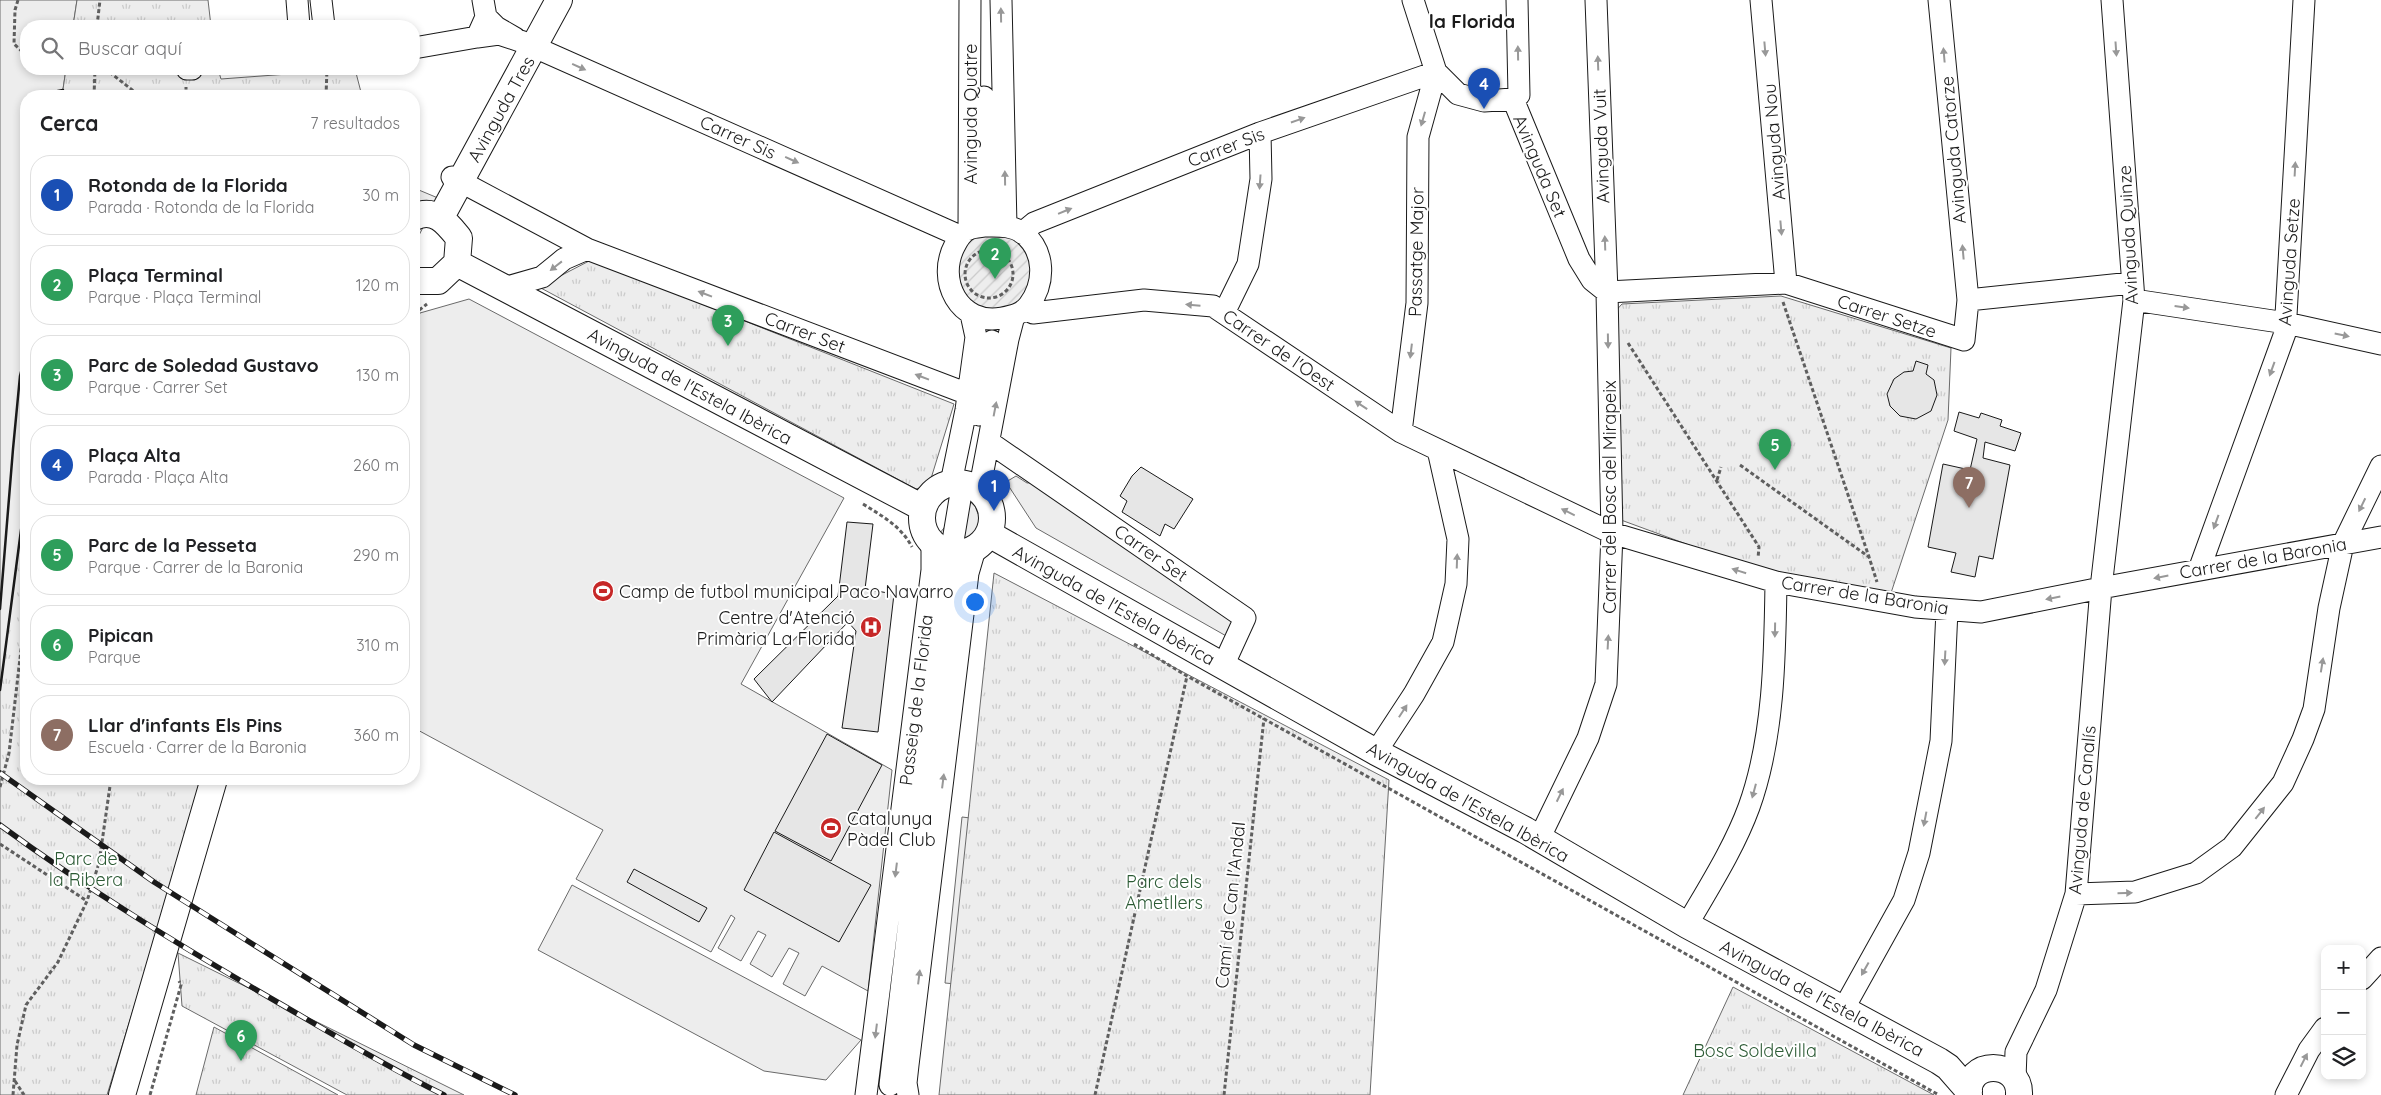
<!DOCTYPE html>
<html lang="es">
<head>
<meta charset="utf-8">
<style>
	body { margin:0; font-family:Quicksand,sans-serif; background:#f2f2f2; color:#202124 }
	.controls { position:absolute; right:15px; bottom:15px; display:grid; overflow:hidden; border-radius:10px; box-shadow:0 2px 8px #0003 }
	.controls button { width:45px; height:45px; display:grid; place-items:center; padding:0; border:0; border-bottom:1px solid #e0e0e0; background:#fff; color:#202124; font:25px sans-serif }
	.you { position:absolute; left:974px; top:601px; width:18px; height:18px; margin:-12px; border:4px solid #fff; border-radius:50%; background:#1a73e8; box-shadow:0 0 0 8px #1a73e833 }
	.badge { display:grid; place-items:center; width:32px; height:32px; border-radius:50%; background:#c62828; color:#fff; font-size:16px; font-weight:700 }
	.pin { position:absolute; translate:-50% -41px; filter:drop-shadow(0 1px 2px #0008) }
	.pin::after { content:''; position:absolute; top:26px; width:18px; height:15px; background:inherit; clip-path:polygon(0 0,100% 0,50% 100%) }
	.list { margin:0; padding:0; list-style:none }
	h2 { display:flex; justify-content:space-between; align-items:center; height:65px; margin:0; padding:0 20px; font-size:21px }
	h2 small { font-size:16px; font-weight:400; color:#757577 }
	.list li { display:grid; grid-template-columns:32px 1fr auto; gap:15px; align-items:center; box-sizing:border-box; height:80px; margin:0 10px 10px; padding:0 10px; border:1px solid #e0e0e0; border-radius:20px }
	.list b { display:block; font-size:19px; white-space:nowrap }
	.list p { margin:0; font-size:16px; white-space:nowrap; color:#757577 }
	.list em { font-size:16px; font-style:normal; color:#757577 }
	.icon { flex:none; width:28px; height:28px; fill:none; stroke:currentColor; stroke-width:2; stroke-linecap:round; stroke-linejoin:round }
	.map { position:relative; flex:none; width:2381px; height:1095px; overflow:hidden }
	.search { position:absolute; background:#fff; box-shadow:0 2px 8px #0003; left:20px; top:20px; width:400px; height:55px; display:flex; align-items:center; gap:12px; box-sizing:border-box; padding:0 18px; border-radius:20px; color:#757577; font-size:19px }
	.panel { position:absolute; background:#fff; box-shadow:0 2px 8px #0003; left:20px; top:90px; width:400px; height:695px; border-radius:20px }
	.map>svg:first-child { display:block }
</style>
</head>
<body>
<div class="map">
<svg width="2381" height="1095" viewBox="0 0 2381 1095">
	<defs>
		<pattern id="park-tufts" width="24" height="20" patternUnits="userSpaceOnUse" patternTransform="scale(1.25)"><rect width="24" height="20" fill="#ededed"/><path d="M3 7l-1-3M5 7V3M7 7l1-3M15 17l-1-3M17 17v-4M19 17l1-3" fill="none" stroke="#cbcbcb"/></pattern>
		<pattern id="garden-furrows" width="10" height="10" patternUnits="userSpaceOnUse" patternTransform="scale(1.25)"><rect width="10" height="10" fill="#ededed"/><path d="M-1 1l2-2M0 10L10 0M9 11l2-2" fill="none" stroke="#cbcbcb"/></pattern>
	</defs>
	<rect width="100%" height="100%" fill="#fff"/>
	<path fill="#ededed" stroke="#6a6a6a" d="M0,0h77l-4,26h-47v43h40l-4,27h-36v396l-26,198z
		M469,299l375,199 -103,186 151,86 -24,221 -46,-25 -17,30 -22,-12 16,-31 -10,-5 -17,29 -22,-13 16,-29 -8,-4 -17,30 -23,-13 17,-30 -4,-3 -20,37 -135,-73 27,-49 -189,-102v-403l6,-12z
		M1016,476l11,7 10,-1 200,139 -9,16 -192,-109 -30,-46z
		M967,499l8,7 3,8 15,3 -4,17 -25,19h-12l-20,-10z
		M962,817l33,4 -17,165 -33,-3z
		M572,885l289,155 -35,40 -62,-9 -226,-121z"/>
	<path fill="url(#park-tufts)" stroke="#6a6a6a" d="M77,0h131l3,26h-138z
		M66,69h152l3,10 134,-10 7,27h-300z
		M414,188l24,10 -24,47z
		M591,260l363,144 -25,81 -13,4 -377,-202z
		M1781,296l170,52 -3,72 -58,176 -152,-33 -117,-43 -10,-204 11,-12z
		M26,492v287h175l-47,163 -47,153h-107v-405z
		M994,573l395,207 -19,315h-431z
		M178,953l286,142h-117l-165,-89z
		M1733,987l201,108h-251z
		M214,1027l124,68h-142z"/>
	<path fill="url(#garden-furrows)" stroke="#6a6a6a" d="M1006,226l36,46 -28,44 -58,-16 4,-64z"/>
	<path fill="#e6e6e6" stroke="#1a1a1a" d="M1916,361l12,4 -2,9 8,6 3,15 -6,16 -15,8 -16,-3 -10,-10 -3,-12 7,-15 10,-7 9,-1z
		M1959,412l20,6 2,-5 21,7 -2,6 21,7 -6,18 -30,-9 -2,16 27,7 -17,94 -14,-3 -4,21 -24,-5 5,-19 -28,-6 15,-83 27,6 7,-31 -23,-8z
		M1141,467l52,32 -19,30 -9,-5 -5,12 -38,-24 5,-11 -7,-5 12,-20z
		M847,522l26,2 -8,65 29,5 -16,138 -36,-4 14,-97 -8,-9 -76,80 -18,-23 84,-83z
		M827,734l55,31 -51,96 -56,-30z
		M774,832l97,53 -32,57 -95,-52z
		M634,869l73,39 -8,14 -72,-40z"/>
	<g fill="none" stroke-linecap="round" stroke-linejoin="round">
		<g stroke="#1a1a1a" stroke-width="23">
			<path id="minor" d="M297,0l2,26
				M321,0l3,26
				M483,0l3,17
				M1001,0l5,226
				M1413,0l23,72 22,22 26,7 29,-2
				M1761,0l25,283
				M1939,0l29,300
				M515,38l-19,-11 -10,-10 -9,20 22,-3 24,8 437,194
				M414,48l63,-11
				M187,69h5
				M984,97l2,117
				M1513,99l66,160 13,21 15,12
				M1513,99l6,-4 -2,-95
				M452,177l135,72
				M986,226c12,0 26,-1 37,7 23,19 22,50 6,72 -7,9 -16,11 -27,13 -43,8 -66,-38 -47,-73 3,-6 6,-11 12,-15 5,-3 13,-3 19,-4z
				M969,229l1,-229
				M1022,233l12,-10 226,-90 176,-61
				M504,288l38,-11 22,-18 23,-10 381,145
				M1607,292l179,-9 178,57 4,-40 164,-17
				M2134,300l152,23 95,21
				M1026,309l7,4 111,-13 69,6 188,126 211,101 164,49 139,25 66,5 120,-24 280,-51
				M1224,313l24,-49 13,-85 -1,-46
				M979,415l13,-74
				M1401,432l16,-129 1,-166 18,-65
				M989,442l256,176 -22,48
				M951,483l15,-73 10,-73 -5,-23
				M981,492l1,-16 26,-137 6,-23
				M953,541l7,-42
				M2199,570l86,-237 19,-333
				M1376,752l38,-58 29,-52 13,-58 2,-45 -20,-89
				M1539,839l49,-101 18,-54 6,-151 -5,-241 -11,-292
				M2076,894l59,-2 61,-19 36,-26 51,-64 20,-44 11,-30 15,-101 14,-64 38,-78
				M1687,925c22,-38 47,-77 62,-118 25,-69 26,-152 27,-225
				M2362,979l19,-21
				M1844,1008l60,-108 15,-47 22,-112 6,-131
				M2015,1078l1,-26 30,-62 30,-96 25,-306 33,-288 -22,-300
				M890,1085l61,-525
				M866,1095l66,-525v-27
				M908,1095l-2,-12 2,-18 60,-492 7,-24
				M2286,1095l23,-45 16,-22"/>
		</g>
		<g stroke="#1a1a1a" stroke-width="28">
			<path id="major" d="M414,217c21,-10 33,6 45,21l-2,25 -19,18h-24
				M441,217l118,-217
				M457,263l466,245
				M922 518a35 35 0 1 1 70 0a35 35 0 1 1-70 0Z
				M989,534l387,218 149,78 162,95 252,136 9,6 21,24
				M122,1095l92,-316
				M1969,1095c-4,-36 52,-36 50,0"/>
		</g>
		<path stroke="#5f5f5f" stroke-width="3" stroke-dasharray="4 2.5" stroke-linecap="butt" d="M18,0l-3,10 -1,34 12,11
			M97,26l3,-26
			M97,69l11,2 32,25
			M108,71c21,-2 40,3 60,1
			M94,96l1,-27
			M186,96v-9
			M326,96l1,-27
			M965 274a24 24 0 1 1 48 0a24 24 0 1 1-48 0Z
			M1783,302l86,255
			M414,314l13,-10
			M1628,343l131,204 -1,11
			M1740,465l129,92 8,25
			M1717,480l4,-13
			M863,504c19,12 38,22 49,43
			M1134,644l53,32 752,419
			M0,787l9,-34 17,-146
			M0,844l87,57
			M15,1081l9,14
			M13,1095l4,-50 9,-40 32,-43 29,-61 12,-38 12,-84
			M150,1095l31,-110 -2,-4
			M1095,1095l92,-419
			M1224,1095l40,-377"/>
		<use href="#minor" stroke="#fff" stroke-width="21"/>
		<use href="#major" stroke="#fff" stroke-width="26"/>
		<g stroke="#1a1a1a" stroke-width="5.5">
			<path id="rail" d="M0,773l154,109 81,51 179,112 101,50
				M0,825c87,64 179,120 272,174 57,33 113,67 172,96"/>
		</g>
		<use href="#rail" stroke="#fff" stroke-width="4" stroke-dasharray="11" stroke-linecap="butt"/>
		<path stroke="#1a1a1a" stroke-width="2.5" d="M49,96l-1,-3 15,-3 -1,6
			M0,609l13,-160 7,-73 6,-24
			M0,690l26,-198"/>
	</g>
	<defs><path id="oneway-solid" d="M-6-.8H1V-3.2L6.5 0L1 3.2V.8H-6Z" transform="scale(1.25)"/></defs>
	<g fill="#989898">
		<use href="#oneway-solid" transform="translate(1001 15) rotate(-91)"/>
		<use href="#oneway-solid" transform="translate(1765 49) rotate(85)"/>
		<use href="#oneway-solid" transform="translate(2116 49) rotate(86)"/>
		<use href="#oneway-solid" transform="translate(1518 53) rotate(-91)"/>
		<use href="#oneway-solid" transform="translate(1944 55) rotate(-95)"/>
		<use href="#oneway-solid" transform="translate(1598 63) rotate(-92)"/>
		<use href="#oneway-solid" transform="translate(579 67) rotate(24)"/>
		<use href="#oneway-solid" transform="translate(1423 119) rotate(106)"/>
		<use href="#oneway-solid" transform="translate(1298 120) rotate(-19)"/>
		<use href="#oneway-solid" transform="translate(792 160) rotate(24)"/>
		<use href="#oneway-solid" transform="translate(2295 169) rotate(-87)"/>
		<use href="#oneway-solid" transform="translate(1005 178) rotate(-91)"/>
		<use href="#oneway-solid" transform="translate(1260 182) rotate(94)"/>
		<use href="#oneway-solid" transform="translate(1065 211) rotate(-22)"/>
		<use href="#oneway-solid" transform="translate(1781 228) rotate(85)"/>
		<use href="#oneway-solid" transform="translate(1605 243) rotate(-92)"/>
		<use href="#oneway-solid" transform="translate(1963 252) rotate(-95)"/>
		<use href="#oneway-solid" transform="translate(556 266) rotate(142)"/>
		<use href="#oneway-solid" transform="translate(705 294) rotate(-159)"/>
		<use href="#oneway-solid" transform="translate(1193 305) rotate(-175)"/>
		<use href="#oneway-solid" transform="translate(2182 307) rotate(8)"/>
		<use href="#oneway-solid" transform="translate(2342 335) rotate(12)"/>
		<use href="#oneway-solid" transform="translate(1608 341) rotate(89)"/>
		<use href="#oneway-solid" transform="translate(1411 351) rotate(97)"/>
		<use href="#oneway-solid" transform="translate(2272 369) rotate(110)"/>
		<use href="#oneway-solid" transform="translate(922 377) rotate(-159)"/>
		<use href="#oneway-solid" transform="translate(1361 405) rotate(-146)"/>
		<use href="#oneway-solid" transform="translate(995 409) rotate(-79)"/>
		<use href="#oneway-solid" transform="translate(2362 505) rotate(116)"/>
		<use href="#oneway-solid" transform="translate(1568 512) rotate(-154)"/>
		<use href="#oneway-solid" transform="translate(2216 522) rotate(110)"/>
		<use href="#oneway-solid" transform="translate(1457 561) rotate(-88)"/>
		<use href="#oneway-solid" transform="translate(1739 571) rotate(-163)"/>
		<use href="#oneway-solid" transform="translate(2161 577) rotate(169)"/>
		<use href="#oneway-solid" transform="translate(2053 598) rotate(169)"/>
		<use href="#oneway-solid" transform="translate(1775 630) rotate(91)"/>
		<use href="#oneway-solid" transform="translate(1608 642) rotate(-87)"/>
		<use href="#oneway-solid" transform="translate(1945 658) rotate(93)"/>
		<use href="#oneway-solid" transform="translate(2322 665) rotate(-81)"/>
		<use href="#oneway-solid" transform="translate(1403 711) rotate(-57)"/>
		<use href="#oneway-solid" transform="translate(943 781) rotate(-83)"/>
		<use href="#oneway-solid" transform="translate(1754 791) rotate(105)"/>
		<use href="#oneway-solid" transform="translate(1560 795) rotate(-64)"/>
		<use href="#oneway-solid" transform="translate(2260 813) rotate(-52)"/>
		<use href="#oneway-solid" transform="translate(1925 819) rotate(101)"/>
		<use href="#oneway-solid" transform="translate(896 870) rotate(97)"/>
		<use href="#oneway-solid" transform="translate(2125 893) rotate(-2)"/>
		<use href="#oneway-solid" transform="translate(1865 969) rotate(119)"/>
		<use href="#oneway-solid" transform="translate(919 977) rotate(-83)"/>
		<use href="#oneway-solid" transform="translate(876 1031) rotate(97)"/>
		<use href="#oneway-solid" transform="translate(2304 1060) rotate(-63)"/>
	</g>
	<defs>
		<g id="stadium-disc" transform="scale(1.125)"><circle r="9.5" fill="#c62828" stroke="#fff"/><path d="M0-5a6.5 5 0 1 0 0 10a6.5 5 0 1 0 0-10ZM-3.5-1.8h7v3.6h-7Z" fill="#fff"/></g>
		<g id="hospital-disc" transform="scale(1.125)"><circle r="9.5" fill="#c62828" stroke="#fff"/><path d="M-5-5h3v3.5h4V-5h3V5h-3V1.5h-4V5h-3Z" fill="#fff"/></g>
	</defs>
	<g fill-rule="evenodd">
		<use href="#stadium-disc" x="603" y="591"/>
		<use href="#hospital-disc" x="871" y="627"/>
		<use href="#stadium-disc" x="831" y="828"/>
	</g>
	<g text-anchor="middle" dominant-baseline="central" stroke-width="4" stroke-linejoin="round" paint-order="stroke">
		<g font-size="18" fill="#1a1a1a" stroke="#fff">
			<text transform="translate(501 109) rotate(-61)">Avinguda Tres</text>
			<text transform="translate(970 114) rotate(-90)">Avinguda Quatre</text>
			<text transform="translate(738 137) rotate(24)">Carrer Sis</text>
			<text transform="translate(1774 142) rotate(-95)">Avinguda Nou</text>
			<text transform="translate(1601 146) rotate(-92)">Avinguda Vuit</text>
			<text transform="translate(1226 147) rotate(-21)">Carrer Sis</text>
			<text transform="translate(1953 150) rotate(-95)">Avinguda Catorze</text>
			<text transform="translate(1540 166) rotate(67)">Avinguda Set</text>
			<text transform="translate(2128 235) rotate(-93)">Avinguda Quinze</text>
			<text transform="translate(1416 252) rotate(-89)">Passatge Major</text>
			<text transform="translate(2289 262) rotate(-86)">Avinguda Setze</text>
			<text transform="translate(1887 316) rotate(18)">Carrer Setze</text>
			<text transform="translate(805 332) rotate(21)">Carrer Set</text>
			<text transform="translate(1279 350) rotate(34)">Carrer de l'Oest</text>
			<text transform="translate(690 386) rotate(28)">Avinguda de l'Estela Ibèrica</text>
			<text transform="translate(1609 497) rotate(-90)">Carrer del Bosc del Mirapeix</text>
			<text transform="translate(1151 553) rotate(35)">Carrer Set</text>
			<text transform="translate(2263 558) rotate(-10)">Carrer de la Baronia</text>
			<text transform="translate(1865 595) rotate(9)">Carrer de la Baronia</text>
			<text transform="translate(1114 605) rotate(29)">Avinguda de l'Estela Ibèrica</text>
			<text transform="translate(916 700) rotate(-83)">Passeig de la Florida</text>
			<text transform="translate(1468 802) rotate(29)">Avinguda de l'Estela Ibèrica</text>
			<text transform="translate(2082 810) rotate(-85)">Avinguda de Canalís</text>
			<text transform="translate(1230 905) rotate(-84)">Camí de Can l'Andal</text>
			<text transform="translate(1822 998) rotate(28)">Avinguda de l'Estela Ibèrica</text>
		</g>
		<g font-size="18" fill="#1a1a1a" stroke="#fff" text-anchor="start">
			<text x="619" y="591">Camp de futbol municipal Paco Navarro</text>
			<text x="855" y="617" text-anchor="end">Centre d'Atenció<tspan x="855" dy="21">Primària La Florida</tspan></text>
			<text x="847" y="818">Catalunya<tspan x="847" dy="21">Pàdel Club</tspan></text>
		</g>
		<g font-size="18" fill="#2b5a34" stroke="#fff">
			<text x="86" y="858">Parc de<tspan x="86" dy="21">la Ribera</tspan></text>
			<text x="1164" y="881">Parc dels<tspan x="1164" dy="21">Ametllers</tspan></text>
			<text x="1755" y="1050">Bosc Soldevilla</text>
		</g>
		<g font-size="19" font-weight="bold" fill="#1a1a1a" stroke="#fff">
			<text x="1472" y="21">la Florida</text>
		</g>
	</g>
</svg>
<div class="controls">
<button>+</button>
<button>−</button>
<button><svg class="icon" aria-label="layers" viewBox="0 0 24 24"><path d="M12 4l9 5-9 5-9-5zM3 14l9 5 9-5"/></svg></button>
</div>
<div class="you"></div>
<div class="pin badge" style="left:994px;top:511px;background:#1a4fb4">1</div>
<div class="pin badge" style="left:995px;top:279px;background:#2e9e5b">2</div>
<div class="pin badge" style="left:728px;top:346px;background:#2e9e5b">3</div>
<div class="pin badge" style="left:1484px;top:109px;background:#1a4fb4">4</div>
<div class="pin badge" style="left:1775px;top:470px;background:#2e9e5b">5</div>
<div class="pin badge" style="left:241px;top:1061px;background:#2e9e5b">6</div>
<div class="pin badge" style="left:1969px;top:508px;background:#8d6e63">7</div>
<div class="search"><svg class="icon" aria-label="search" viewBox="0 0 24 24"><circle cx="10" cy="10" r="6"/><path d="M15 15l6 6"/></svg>Buscar aquí</div>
<section class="panel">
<h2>Cerca<small>7 resultados</small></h2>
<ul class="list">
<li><span class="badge" style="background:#1a4fb4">1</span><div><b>Rotonda de la Florida</b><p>Parada · Rotonda de la Florida</p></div><em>30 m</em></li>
<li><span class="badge" style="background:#2e9e5b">2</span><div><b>Plaça Terminal</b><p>Parque · Plaça Terminal</p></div><em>120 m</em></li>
<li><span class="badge" style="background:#2e9e5b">3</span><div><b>Parc de Soledad Gustavo</b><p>Parque · Carrer Set</p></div><em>130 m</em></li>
<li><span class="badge" style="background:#1a4fb4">4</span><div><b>Plaça Alta</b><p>Parada · Plaça Alta</p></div><em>260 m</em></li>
<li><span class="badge" style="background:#2e9e5b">5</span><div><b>Parc de la Pesseta</b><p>Parque · Carrer de la Baronia</p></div><em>290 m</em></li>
<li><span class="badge" style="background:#2e9e5b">6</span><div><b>Pipican</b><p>Parque</p></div><em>310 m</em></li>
<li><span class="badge" style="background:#8d6e63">7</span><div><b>Llar d'infants Els Pins</b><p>Escuela · Carrer de la Baronia</p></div><em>360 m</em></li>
</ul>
</section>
</div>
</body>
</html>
